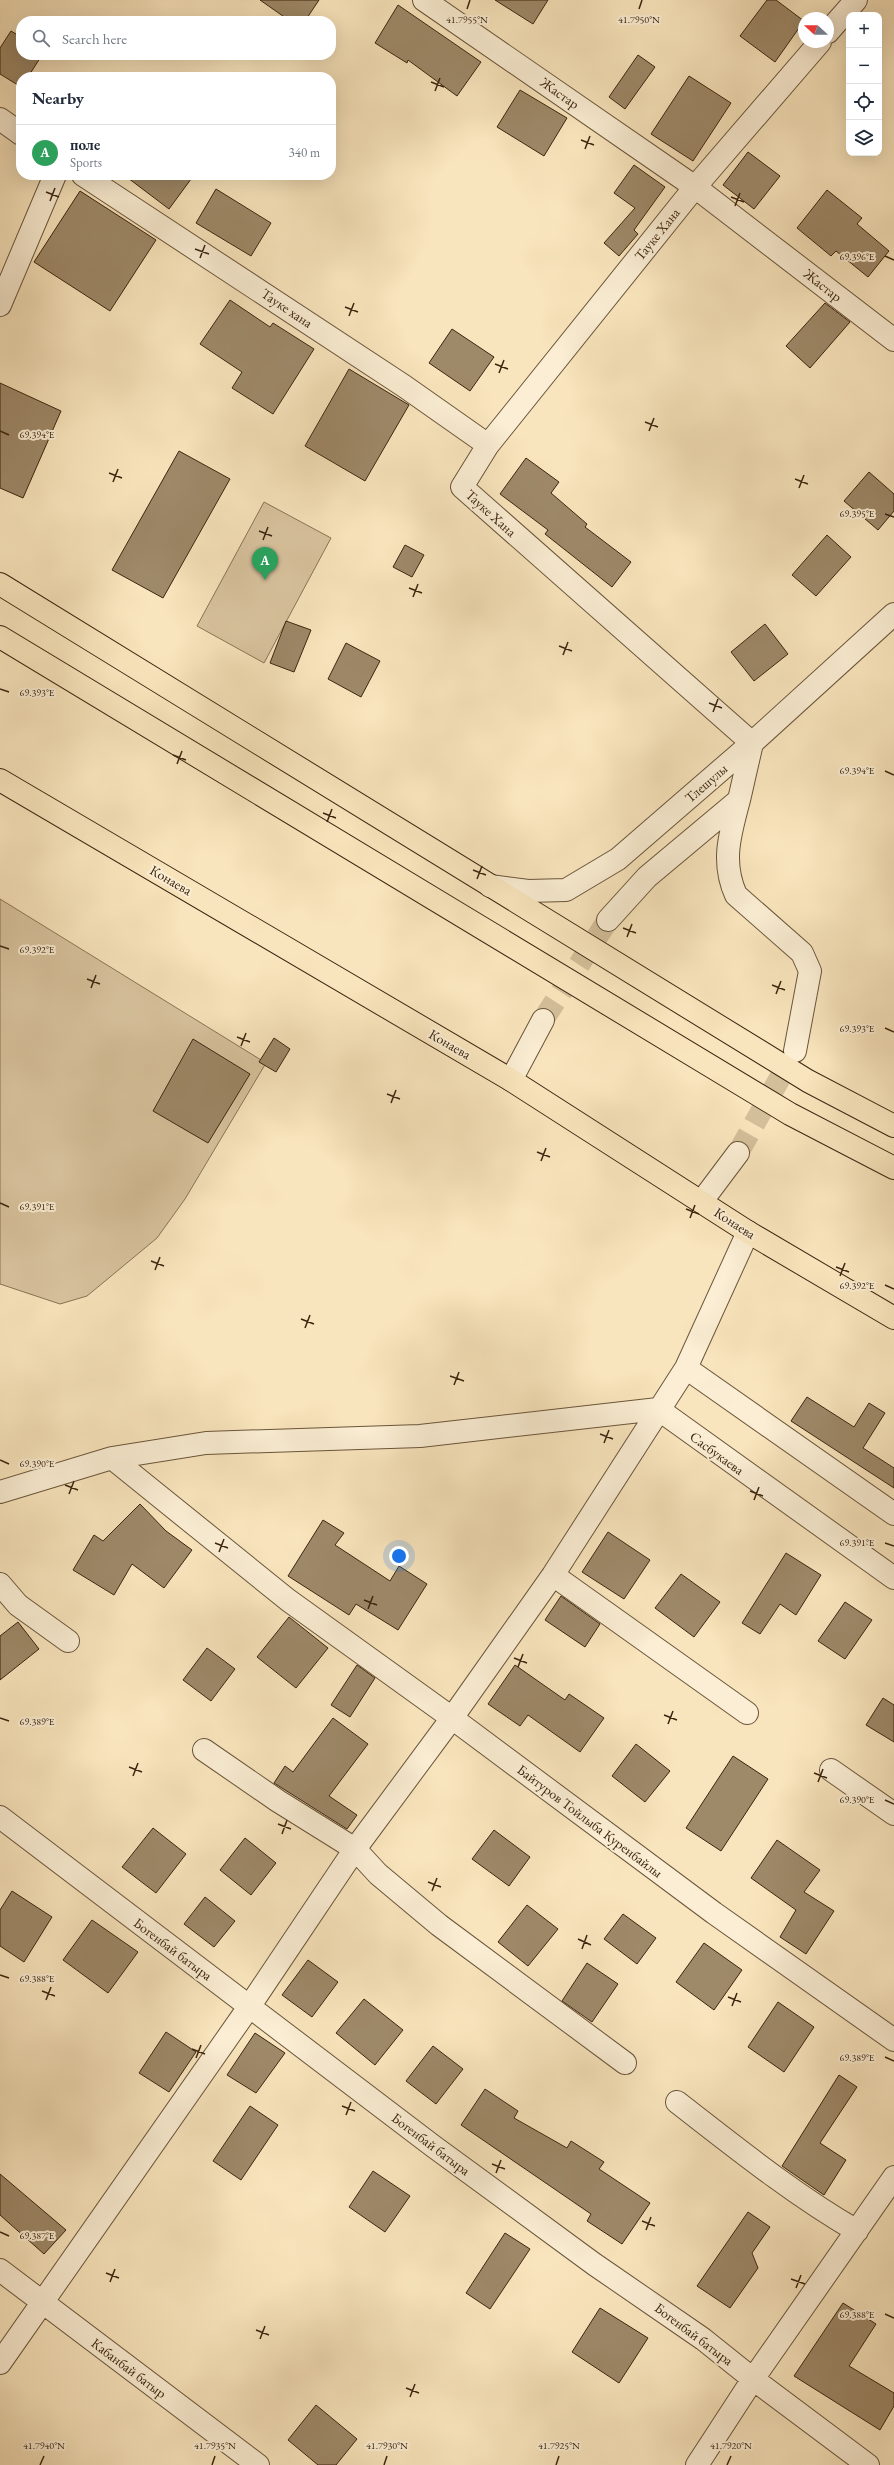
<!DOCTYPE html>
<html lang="en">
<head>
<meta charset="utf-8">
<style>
	body { margin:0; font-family:"EB Garamond",serif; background:#f6f6f7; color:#1f2937 }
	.controls { position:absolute; right:12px; top:12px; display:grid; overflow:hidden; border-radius:8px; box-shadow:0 4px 16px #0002 }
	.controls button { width:36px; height:36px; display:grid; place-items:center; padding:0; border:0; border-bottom:1px solid #e0e1e3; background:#fff; color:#1f2937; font:20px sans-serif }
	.compass { position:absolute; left:798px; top:12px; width:36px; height:36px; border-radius:50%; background:#fff; box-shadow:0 4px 16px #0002; rotate:291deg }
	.you { position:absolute; left:399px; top:1556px; width:14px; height:14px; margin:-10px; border:3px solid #fff; border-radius:50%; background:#1a73e8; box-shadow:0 0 0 6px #1a73e833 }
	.badge { display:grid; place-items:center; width:26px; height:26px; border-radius:50%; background:#8f2418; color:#fff; font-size:13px; font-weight:700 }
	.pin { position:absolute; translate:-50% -33px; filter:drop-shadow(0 1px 2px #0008) }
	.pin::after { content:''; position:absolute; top:21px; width:14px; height:12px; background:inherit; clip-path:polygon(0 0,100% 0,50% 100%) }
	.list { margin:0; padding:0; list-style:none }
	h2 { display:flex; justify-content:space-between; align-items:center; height:52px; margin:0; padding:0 16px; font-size:17px }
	h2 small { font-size:13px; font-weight:400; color:#747a83 }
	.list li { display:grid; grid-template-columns:26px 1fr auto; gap:12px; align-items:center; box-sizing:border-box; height:56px; padding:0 16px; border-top:1px solid #e0e1e3 }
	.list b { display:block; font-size:15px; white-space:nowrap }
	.list p { margin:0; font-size:13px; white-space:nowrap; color:#747a83 }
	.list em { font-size:13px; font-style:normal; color:#747a83 }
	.icon { flex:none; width:22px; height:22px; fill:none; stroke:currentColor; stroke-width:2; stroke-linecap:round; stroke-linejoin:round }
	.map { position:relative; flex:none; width:894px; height:2465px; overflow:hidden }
	.search { position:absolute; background:#fff; box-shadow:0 4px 16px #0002; left:16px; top:16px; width:320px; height:44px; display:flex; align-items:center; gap:10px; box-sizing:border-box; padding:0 14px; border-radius:16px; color:#747a83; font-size:15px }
	.panel { position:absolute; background:#fff; box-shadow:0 4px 16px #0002; left:16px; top:72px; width:320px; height:108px; border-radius:16px }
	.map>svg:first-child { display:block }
</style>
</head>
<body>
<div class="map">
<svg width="894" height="2465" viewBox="0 0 894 2465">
	<rect width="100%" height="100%" fill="#f9e5bd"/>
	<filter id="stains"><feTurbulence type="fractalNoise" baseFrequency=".005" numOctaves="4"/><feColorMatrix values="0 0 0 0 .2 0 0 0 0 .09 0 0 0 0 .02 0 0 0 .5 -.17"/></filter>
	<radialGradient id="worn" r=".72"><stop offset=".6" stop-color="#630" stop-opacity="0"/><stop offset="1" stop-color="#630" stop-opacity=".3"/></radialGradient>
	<path fill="#d9c49f" stroke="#8a7457" d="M264,502l67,36 -67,125 -67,-37z
		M0,899l266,164 -81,136 -28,39 -47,39 -23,19 -27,8 -60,-20z"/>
	<path fill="#9e8969" stroke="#3b250f" d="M260,0h59l-14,21h-15z
		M495,0h53l-15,24z
		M767,0h9l28,21 -29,41 -35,-26z
		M398,5l83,57 -24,34 -49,-36 -1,3 -32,-20z
		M11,31l10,6v18h21l-14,22h-7v10l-21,-13v-26z
		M638,55l17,12 -30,42 -16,-12z
		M689,76l42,27 -38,58 -42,-27z
		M520,90l47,28 -23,38 -47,-29z
		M748,152l32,24 -26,33 -31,-24z
		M634,165l31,22 -31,43 4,4 -19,22 -15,-13 31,-35 -21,-15z
		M124,175h70l-25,34z
		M216,189l55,34 -20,33 -55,-33z
		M827,190l35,28 -5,6 32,27 -21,26 -32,-26 -5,5 -34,-28z
		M80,191l76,49 -46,71 -76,-49z
		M230,300l40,27 3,-4 41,26 -41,65 -41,-26 10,-16 -42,-28z
		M825,303l25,19 -40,46 -24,-22z
		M452,329l42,28 -24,34 -41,-28z
		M349,369l60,36 -44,76 -60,-35z
		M0,383l61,28 -38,87 -23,-10z
		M179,451l51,28 -67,119 -51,-28z
		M526,458l33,24 -8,11 36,31 -2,3 46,35 -19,25 -67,-53 3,-4 -48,-36z
		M869,472l25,22v17l-16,19 -34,-29z
		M827,535l24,22 -35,39 -24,-21z
		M405,545l19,10 -12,22 -19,-10z
		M286,621l25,9 -17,42 -24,-9z
		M765,624l23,30 -34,27 -23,-29z
		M346,643l34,18 -19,36 -33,-18z
		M274,1038l16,11 -14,23 -17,-10z
		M193,1039l57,35 -42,69 -55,-32z
		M807,1397l47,30 15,-24 16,10 -22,35 31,20v20l-103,-67z
		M140,1504l26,27 26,19 -28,38 -32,-24 -18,31 -41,-25 21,-35 9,6z
		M323,1520l21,13 -9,12 55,36 9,-15 28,18 -29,46 -42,-26 -7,11 -61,-39z
		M608,1532l42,28 -26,39 -42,-27z
		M786,1553l35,22 -25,40 -16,-11 -20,30 -18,-11z
		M681,1574l39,28 -26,35 -39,-29z
		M561,1596l39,28 -15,23 -40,-27z
		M845,1602l27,18 -27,39 -27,-18z
		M289,1617l39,31 -32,40 -39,-31z
		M18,1622l21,27 -39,31v-44z
		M207,1648l28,21 -24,32 -28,-21z
		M357,1665l18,13 -25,39 -19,-12z
		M515,1665l50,35 4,-6 35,24 -24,34 -52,-37 -8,11 -32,-22z
		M883,1698l11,7v37l-28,-17z
		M333,1718l35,26 -39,52 28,19 -10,14 -73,-46 11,-17 8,6z
		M636,1744l34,27 -25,31 -33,-26z
		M733,1756l35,23 -47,72 -35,-23z
		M153,1828l33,26 -30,39 -34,-26z
		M494,1830l36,27 -21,29 -37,-27z
		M245,1838l31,25 -25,32 -31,-25z
		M777,1840l43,30 -16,22 30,19 -28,43 -26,-17 16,-27 -45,-32z
		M12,1891l40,26 -28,45 -24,-16v-36z
		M205,1897l30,24 -21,26 -30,-23z
		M527,1905l31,24 -30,37 -30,-24z
		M623,1914l33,24 -19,26 -33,-25z
		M92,1920l46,32 -30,41 -45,-33z
		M704,1943l38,27 -28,40 -38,-28z
		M308,1960l30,22 -26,35 -30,-22z
		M587,1963l31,21 -26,38 -30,-21z
		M364,1999l39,31 -28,35 -39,-32z
		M778,2002l36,25 -30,45 -36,-25z
		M166,2032l30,20 -27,40 -30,-19z
		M255,2033l30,20 -29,40 -29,-18z
		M433,2046l30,23 -27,35 -30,-23z
		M839,2075l18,12 -37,56 26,17 -22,35 -42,-29z
		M485,2089l33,22 -4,7 53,30 4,-7 33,21 -5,7 51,34 -28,41 -35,-23 4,-7 -130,-89z
		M250,2106l28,19 -37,55 -28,-19z
		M373,2171l37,25 -25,36 -36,-25z
		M0,2174l66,56 -22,24 -44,-39z
		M748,2212l22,15 -18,26 6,15 -28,40 -33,-22z
		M505,2233l25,16 -40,60 -24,-16z
		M843,2303l33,21 -27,42 45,27v13l-14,24 -86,-54z
		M600,2308l48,30 -29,45 -47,-31z
		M316,2405l41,34 -21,26h-18l-30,-25z"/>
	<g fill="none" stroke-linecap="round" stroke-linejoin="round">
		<path stroke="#d3bf9a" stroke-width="22" stroke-dasharray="22 11" stroke-linecap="butt" d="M543,1020l65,-100
			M738,1153l57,-102"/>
		<g stroke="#6a553a" stroke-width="24">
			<path id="minor" d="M424,0l271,187 199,153
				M828,32l28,-32
				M0,119l21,15
				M83,175l321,211 84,59
				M0,305l55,-130
				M739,800c-9,34 -18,62 -3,95l66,58 8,18 -15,80
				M490,886l38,5 38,-1 52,-31 134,-116 142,-129
				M608,920l39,-43 92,-77 13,-57 -290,-256 26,-42 207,-258 125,-145
				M511,1080l32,-60
				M702,1201l36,-48
				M686,1368l208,146
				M112,1458l94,-15 214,-7 238,-27 236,169
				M0,1492l112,-34 176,142 164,118 262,195 180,127
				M553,1575l194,138
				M0,1584l18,21 50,36
				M204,1750l74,51 77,48 23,25 61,51 186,138
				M831,1770l63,44
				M0,1817l433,329 161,118 109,75 50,40 115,86
				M677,2102c58,45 116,92 180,129
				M0,2270l258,195
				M0,2363l249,-356 106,-158 97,-131 101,-143 133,-207 62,-136
				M697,2465l56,-86 141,-202"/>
		</g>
		<g stroke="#3b250f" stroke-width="24">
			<path id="major" d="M0,780l511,300 237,152 146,86"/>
		</g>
		<g stroke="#3b250f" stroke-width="24">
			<path id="highway" d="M0,584l808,497 86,45
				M0,637l790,477 104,54"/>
		</g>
		<use href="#minor" stroke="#fbeed4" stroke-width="22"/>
		<use href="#major" stroke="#f9e5bd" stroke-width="22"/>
		<use href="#highway" stroke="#f9e5bd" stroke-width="22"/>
	</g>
	<path fill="none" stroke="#3b250f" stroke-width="1.5" d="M467,9l3,-9M639,9l3,-9M431,82l13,5M435,91l5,-13M581,140l13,5M585,149l5,-13M46,192l13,5M731,197l13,5M50,201l5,-13M735,206l5,-13M195,249l14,5M885,256l9,4M200,258l5,-13M345,307l13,5M349,316l5,-13M495,364l13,5M499,373l5,-13M645,422l13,5M0,431l9,4M649,431l5,-13M109,473l13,5M795,479l13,5M113,482l5,-13M799,488l5,-13M885,514l9,3M259,531l13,5M263,540l5,-13M409,588l13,5M413,597l5,-13M559,646l13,5M563,655l5,-13M0,689l9,3M709,703l13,5M713,712l5,-13M173,755l13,5M177,764l5,-13M885,771l9,4M323,813l13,5M327,822l5,-13M473,870l13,5M477,879l5,-13M623,928l13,5M627,937l5,-13M0,946l9,3M87,979l13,5M772,985l13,5M91,988l5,-13M776,994l5,-13M885,1028l9,4M237,1037l13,5M241,1046l5,-13M387,1094l13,5M391,1103l5,-13M537,1152l13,5M541,1161l5,-13M0,1203l9,4M686,1209l13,5M690,1218l5,-13M151,1261l13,5M836,1267l13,5M155,1270l5,-13M840,1276l5,-13M885,1285l9,4M301,1319l13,5M305,1328l5,-13M450,1376l14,5M454,1385l5,-13M600,1434l13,5M604,1443l5,-13M0,1460l9,4M65,1485l13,5M750,1491l13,5M69,1494l5,-13M754,1500l5,-13M215,1543l13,5M885,1543l9,3M219,1552l5,-13M364,1600l13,5M368,1609l5,-13M514,1658l13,5M518,1667l5,-13M664,1715l13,5M0,1718l9,3M668,1724l5,-13M129,1767l13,5M814,1773l13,5M133,1776l5,-13M818,1782l5,-13M885,1800l9,4M278,1824l13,5M282,1834l5,-14M428,1882l13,5M432,1891l5,-13M578,1939l13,6M582,1949l5,-14M0,1975l9,3M42,1991l13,5M728,1997l13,5M46,2000l5,-13M732,2006l5,-13M192,2049l13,5M885,2057l9,4M196,2058l5,-13M342,2106l13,5M346,2115l5,-13M492,2164l13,5M496,2173l5,-13M642,2221l13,5M646,2230l5,-13M0,2232l9,4M106,2273l13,5M791,2279l14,5M110,2282l5,-13M796,2288l5,-13M885,2314l9,4M256,2330l13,5M260,2339l5,-13M406,2388l13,5M410,2397l5,-13M40,2465l4,-9M212,2465l3,-9M384,2465l3,-9M556,2465l3,-9M727,2465l4,-9"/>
	<g text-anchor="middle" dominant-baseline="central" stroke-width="4" stroke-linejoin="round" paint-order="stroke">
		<g font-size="14" fill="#3b250f" stroke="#fbeed4">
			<text transform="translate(560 93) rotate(35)">Жастар</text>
			<text transform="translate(657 234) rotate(-51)">Тауке Хана</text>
			<text transform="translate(823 285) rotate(38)">Жастар</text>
			<text transform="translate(287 308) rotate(34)">Тауке хана</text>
			<text transform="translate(491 513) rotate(42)">Тауке Хана</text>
			<text transform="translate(706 783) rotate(-41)">Тлешулы</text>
			<text transform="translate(171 880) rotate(30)">Конаева</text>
			<text transform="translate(450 1044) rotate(30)">Конаева</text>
			<text transform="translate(735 1223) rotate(33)">Конаева</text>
			<text transform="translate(717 1453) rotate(36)">Сасбукаева</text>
			<text transform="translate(590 1821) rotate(37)">Байтуров Тойлыба Куренбайлы</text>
			<text transform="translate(173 1949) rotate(37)">Богенбай батыра</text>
			<text transform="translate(431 2144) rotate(37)">Богенбай батыра</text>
			<text transform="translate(694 2334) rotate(37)">Богенбай батыра</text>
			<text transform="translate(129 2368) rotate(37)">Кабанбай батыр</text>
		</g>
	</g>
	<g font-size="10" text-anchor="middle" fill="#3b250f" stroke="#fbeed4" stroke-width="4" stroke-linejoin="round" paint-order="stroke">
		<text x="639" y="23">41.7950°N</text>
		<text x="467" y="23">41.7955°N</text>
		<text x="857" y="260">69.396°E</text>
		<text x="37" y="438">69.394°E</text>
		<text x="857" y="517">69.395°E</text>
		<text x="37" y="696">69.393°E</text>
		<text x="857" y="774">69.394°E</text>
		<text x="37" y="953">69.392°E</text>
		<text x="857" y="1032">69.393°E</text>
		<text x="37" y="1210">69.391°E</text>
		<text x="857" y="1289">69.392°E</text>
		<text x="37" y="1467">69.390°E</text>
		<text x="857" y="1546">69.391°E</text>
		<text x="37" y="1725">69.389°E</text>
		<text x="857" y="1803">69.390°E</text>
		<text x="37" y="1982">69.388°E</text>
		<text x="857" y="2061">69.389°E</text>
		<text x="37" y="2239">69.387°E</text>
		<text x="857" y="2318">69.388°E</text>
		<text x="44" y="2449">41.7940°N</text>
		<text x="215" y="2449">41.7935°N</text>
		<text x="387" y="2449">41.7930°N</text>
		<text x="559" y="2449">41.7925°N</text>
		<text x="731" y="2449">41.7920°N</text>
	</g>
	<rect width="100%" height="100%" filter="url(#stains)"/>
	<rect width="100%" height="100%" fill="url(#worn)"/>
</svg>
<div class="controls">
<button>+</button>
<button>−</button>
<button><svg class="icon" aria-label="locate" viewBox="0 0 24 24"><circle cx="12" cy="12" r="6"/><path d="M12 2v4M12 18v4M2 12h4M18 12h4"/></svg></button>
<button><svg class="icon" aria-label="layers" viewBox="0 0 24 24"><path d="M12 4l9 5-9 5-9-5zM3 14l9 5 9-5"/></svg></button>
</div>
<svg class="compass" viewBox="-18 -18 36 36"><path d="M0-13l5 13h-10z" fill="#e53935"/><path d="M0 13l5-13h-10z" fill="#747a83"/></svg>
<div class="you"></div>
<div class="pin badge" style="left:265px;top:580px;background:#2e9e5b">A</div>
<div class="search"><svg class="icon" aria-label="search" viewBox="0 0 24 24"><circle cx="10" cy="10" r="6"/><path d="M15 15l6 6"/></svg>Search here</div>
<section class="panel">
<h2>Nearby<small></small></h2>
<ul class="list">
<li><span class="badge" style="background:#2e9e5b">A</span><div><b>поле</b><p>Sports</p></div><em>340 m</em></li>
</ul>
</section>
</div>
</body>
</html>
